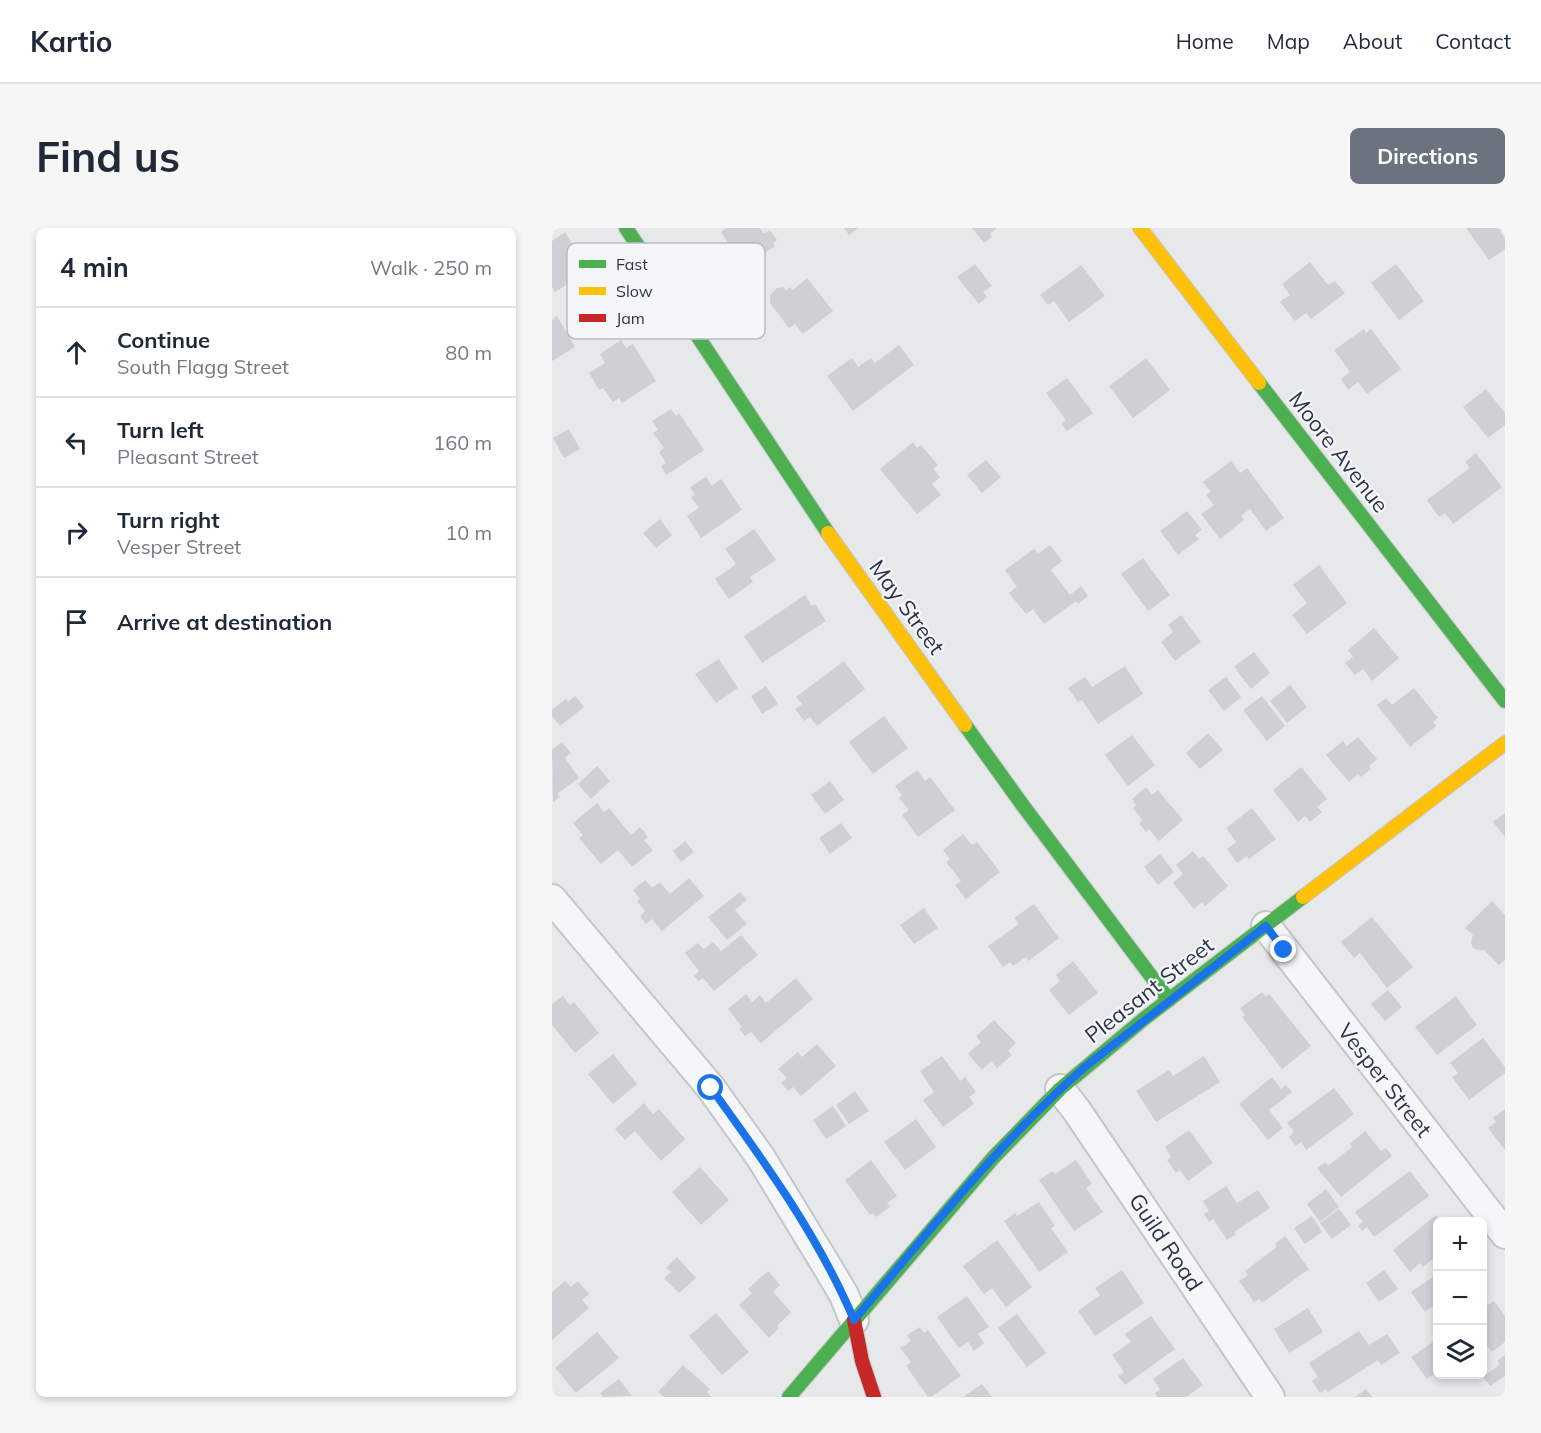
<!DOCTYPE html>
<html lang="en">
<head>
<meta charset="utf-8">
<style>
	body { margin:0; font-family:Mulish,sans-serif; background:#f6f6f7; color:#1f2937 }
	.controls { position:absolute; right:18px; bottom:18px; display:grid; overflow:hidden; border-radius:9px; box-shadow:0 3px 9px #0003 }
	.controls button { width:54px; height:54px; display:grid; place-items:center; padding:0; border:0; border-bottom:2px solid #e0e1e3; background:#fff; color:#1f2937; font:30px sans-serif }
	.stop { position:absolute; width:18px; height:18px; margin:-14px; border:4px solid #1a73e8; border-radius:50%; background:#fff }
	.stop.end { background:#1a73e8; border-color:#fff; box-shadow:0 2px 6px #0008 }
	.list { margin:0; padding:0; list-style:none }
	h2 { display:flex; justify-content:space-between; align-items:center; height:78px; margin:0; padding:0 24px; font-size:26px }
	h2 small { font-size:20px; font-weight:400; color:#747a83 }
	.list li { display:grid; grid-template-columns:39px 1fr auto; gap:18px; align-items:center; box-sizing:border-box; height:90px; padding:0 24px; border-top:2px solid #e0e1e3 }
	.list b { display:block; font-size:22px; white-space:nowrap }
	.list p { margin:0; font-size:20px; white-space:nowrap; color:#747a83 }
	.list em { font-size:20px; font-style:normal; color:#747a83 }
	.icon { flex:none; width:33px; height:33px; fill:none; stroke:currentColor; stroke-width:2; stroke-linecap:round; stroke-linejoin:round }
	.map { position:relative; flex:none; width:953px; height:1169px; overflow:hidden; border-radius:9px }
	header { display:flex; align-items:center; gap:36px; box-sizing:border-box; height:84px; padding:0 30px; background:#fff; border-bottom:2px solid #e0e1e3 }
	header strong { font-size:28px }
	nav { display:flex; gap:33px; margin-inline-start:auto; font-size:21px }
	.intro { display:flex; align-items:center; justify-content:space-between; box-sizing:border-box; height:144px; padding:0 36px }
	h1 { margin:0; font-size:42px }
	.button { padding:15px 27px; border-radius:9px; background:#6c737f; color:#fff; font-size:21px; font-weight:700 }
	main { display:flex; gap:36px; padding:0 36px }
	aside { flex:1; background:#fff; border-radius:9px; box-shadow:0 3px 9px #0003 }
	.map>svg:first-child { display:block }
</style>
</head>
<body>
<header>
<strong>Kartio</strong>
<nav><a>Home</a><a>Map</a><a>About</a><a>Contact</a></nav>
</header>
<div class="intro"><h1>Find us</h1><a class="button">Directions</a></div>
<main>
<aside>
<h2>4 min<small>Walk · 250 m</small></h2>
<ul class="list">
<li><svg class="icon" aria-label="ahead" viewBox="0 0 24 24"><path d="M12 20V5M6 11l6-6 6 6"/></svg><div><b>Continue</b><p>South Flagg Street</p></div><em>80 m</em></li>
<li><svg class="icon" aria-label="left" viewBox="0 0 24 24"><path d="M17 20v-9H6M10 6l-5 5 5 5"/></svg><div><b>Turn left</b><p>Pleasant Street</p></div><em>160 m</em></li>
<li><svg class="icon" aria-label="right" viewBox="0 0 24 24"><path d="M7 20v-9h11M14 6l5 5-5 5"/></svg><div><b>Turn right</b><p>Vesper Street</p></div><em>10 m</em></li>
<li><svg class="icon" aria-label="arrive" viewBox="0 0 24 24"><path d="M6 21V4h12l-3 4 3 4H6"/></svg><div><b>Arrive at destination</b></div></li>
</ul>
</aside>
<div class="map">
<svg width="953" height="1169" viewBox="0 0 953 1169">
	<rect width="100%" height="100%" fill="#e6e8ea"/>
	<path fill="#ced0d3" d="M174,0h34l4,6 6,-4 7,10 -4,3 2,3 -30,20 -2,-3 -8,5 -6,-10 7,-4 -15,-22z
		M292,0h14l-9,7z
		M420,0h25l-7,6 2,3 -8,6z
		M914,0h39l-5,3 5,8v10l-16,11z
		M13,4l24,38 -34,22 -3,-5v-46z
		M758,34l18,23 7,-4 10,12 -34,26 -5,-6 -11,8 -15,-19 10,-7 -8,-11z
		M423,36l17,22 -9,6 4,5 -8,7 -22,-27z
		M844,36l28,37 -25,19 -28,-37z
		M529,37l24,31 -36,26 -15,-21 -6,4 -8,-10z
		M255,50l26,33 -30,23 -8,-10 -6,4 -19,-25v-8l7,-7 6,-1 3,4 4,-4 3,3z
		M5,88l18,31 -23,14v-41z
		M812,101l2,4 5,-4 30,40 -34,25 -9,-12 -10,8 -7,-11 9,-7 -16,-22z
		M69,112l5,8 7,-4 23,37 -34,22 -3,-5 -6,4 -10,-14 -4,2 -10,-17 16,-10 -5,-9z
		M347,117l15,20 -61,46 -26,-35 25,-18 6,9 13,-9 4,5z
		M594,130l24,32 -37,28 -24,-32z
		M515,150l26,35 -26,18 -6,-7 5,-4 -20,-27z
		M934,161l19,24v12l-17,13 -25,-31z
		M119,181l5,7 3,-3 25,37 -38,25 -5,-9 5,-3 -7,-11 5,-4 -11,-15 5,-3 -6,-9z
		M17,201l11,20 -16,9 -11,-20z
		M361,214l4,6 4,-3 17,20 -5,4 7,8 -8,7 9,11 -24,19 -37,-45z
		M924,225l26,34 -49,37 -8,-11 -6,4 -12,-17 43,-32 -5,-6z
		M434,232l15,17 -19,16 -15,-18z
		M679,233l9,12 7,-5 37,50 -18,13 -16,-22 -9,7 3,4 -24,19 -19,-25 13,-9 -8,-10 5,-3 -8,-10z
		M154,249l6,9 9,-7 21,31 -41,28 -14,-22 12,-8 -8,-11 4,-2 -5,-8z
		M635,283l15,19 -7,5 4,4 -21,16 -18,-24z
		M108,291l12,16 -16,13 -13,-15z
		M202,301l22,31 -26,17 3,5 -24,17 -14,-20 21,-15 -11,-15z
		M498,317l12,16 -11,9 19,25 11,-9 7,10 -10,8 -2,-3 -32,23 -11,-15 -7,5 -17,-21 8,-6 -12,-17 29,-21 4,5z
		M591,330l27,37 -22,16 -27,-37z
		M767,337l28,38 -40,31 -15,-19 15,-12 -14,-18z
		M253,367l7,11 3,-2 11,17 -64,42 -18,-27z
		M629,387l20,27 -26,19 -14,-19 12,-10 -5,-7z
		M822,400l25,30 -27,23 -9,-12 -8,6 -10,-12 8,-6 -5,-7z
		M702,424l16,21 -19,16 -17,-22z
		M167,431l19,29 -22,15 -21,-29z
		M292,433l21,28 -48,37 -7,-9 -6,4 -9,-12 7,-5 -6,-7z
		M573,438l18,28 -45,30 -16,-24 -4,2 -10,-14 17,-11 7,10z
		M674,449l15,20 -17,14 -16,-21z
		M738,457l17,22 -20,16 -17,-22z
		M214,458l12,18 -16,10 -11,-18z
		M862,460l24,30 -5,4 3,4 -26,21 -33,-42 9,-7 6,7z
		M23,468l9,11 -24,19 -8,-10v-6l14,-11 2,3z
		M710,468l23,30 -18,15 -24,-31z
		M332,488l24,32 -35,26 -24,-32z
		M656,505l15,17 -23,19 -14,-16z
		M580,507l23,30 -27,21 -23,-31z
		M806,509l19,22 -8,7 2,3 -10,8 -3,-3 -9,8 -23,-27 17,-14 4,5z
		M10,514l9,11 -6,5 14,20 -22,16 3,3 -7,5 -1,-52z
		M45,538l13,15 -19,18 -13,-15z
		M749,539l26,32 -10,8 5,5 -12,10 -5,-6 -7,6 -25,-32z
		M365,542l8,11 5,-4 25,33 -37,27 -16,-22 7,-5 -10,-12 3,-3 -7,-9z
		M278,553l14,19 -19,14 -14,-19z
		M594,559l6,8 6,-5 25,30 -24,21 -10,-12 -3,3 -7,-9 3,-3 -9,-12 3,-3 -4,-6z
		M45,575l7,9 5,-4 22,27 9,-8 8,10 -4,3 9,10 -21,17 -14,-17 -17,14 -22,-26 4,-3 -10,-12z
		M700,580l24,31 -27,20 -2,-3 -10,7 -10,-14 9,-7 -10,-14z
		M953,585v24l-12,-15z
		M289,595l11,15 -22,16 -11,-16z
		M411,606l9,11 5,-3 23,30 -34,27 -11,-14 6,-4 -15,-19 4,-3 -7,-9z
		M133,613l9,11 -13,10 -8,-11z
		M641,623l6,8 4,-3 25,30 -23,20 -3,-4 -8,7 -21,-26 10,-9 -7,-9z
		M608,626l14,18 -16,13 -14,-18z
		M137,650l15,18 -42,35 -10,-12 -6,5 -6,-8 5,-5 -8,-10 3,-2 -7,-9 12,-10 7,8 8,-6 10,12z
		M188,664l7,8 -12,10 12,14 -20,16 -19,-23z
		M940,673l13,14v45l-6,5 -15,-15h-6l-5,-2 -2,-6 2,-7 -8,-7z
		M482,676l25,34 -31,23 -2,-4 -13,9 -3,-4 -7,5 -15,-21 31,-22 -5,-6z
		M372,680l14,20 -24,16 -14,-19z
		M820,689l41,50 -26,21 -27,-35 -6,5 -13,-16z
		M189,707l17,20 -44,36 -11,-13 -4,3 -5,-5 5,-5 -14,-18 13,-10 6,6 9,-7 8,9z
		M521,733l25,32 -29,22 -20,-25 11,-9 -4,-6z
		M244,750l17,21 -52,44 -10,-11 -6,4 -6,-7 3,-2 -14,-18 18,-15 6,8 8,-7 6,8z
		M836,762l14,17 -17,14 -14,-17z
		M710,764l4,5 3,-3 42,52 -29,23 -40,-52 3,-2 -5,-7z
		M11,768l7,9 4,-3 25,31 -24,20 -23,-28v-21z
		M904,768l21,29 -40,30 -22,-28z
		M442,792l22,23 -8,8 4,4 -15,13 -6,-7 -9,9 -14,-16 13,-12 -5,-6z
		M931,810l22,29v6l-36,27 -17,-23 6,-4 -8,-10z
		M265,816l19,22 -35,30 -8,-9 -5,4 -7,-8 6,-5 -9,-9 20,-17 4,5z
		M61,826l24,30 -24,20 -25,-30z
		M390,828l18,25 5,-4 11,15 -7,5 5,7 -31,23 -20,-27 11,-8 -14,-21z
		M652,828l16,26 -64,40 -20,-31 33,-21 4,6z
		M720,849l9,12 5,-4 6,7 -23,18 14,18 -15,12 -29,-36z
		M782,860l20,26 -48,36 -5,-8 -5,4 -7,-9 5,-5 -7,-9z
		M303,863l14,20 -20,13 -13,-19z
		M92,875l9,11 6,-5 26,30 -24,22 -26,-30 -10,9 -10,-11z
		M281,878l13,20 -20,13 -13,-19z
		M953,881v41l-17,-22 8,-6 -3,-4z
		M364,891l20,28 -31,23 -21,-28z
		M637,902l24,33 -25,18 -8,-11 -4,3 -9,-13 4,-3 -6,-10z
		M813,903l16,20 5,-3 6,8 -51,41 -24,-29 8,-6 3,4 24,-19 -2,-3z
		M319,932l26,36 -10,7 3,4 -14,10 -3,-4 -3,2 -25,-35z
		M524,932l16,24 -6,4 17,24 -29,19 -35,-51 14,-9 2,3z
		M148,939l29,33 -28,25 -29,-33z
		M858,943l19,25 -55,41 -7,-10 -5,4 -4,-5 5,-4 -8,-10z
		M674,958l11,17 21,-13 12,18 -36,24 2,2 -9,6 -14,-21 -4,3 -5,-8 5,-3 -6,-10z
		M774,961l13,18 -19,15 -13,-18z
		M487,974l16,24 -4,2 17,24 -29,20 -35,-51 11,-8 2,3z
		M787,981l12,16 -19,14 -12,-16z
		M884,987l5,7h-4v33l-14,12 -3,-4 -10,9 -17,-22z
		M760,988l10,16 -17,12 -11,-16z
		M733,1008l24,33 -47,34 -2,-4 -6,3 -15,-21 9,-6 -3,-4 32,-24 -2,-3z
		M445,1012l35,47 -26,20 -14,-19 -8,6 -21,-28z
		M125,1029l19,21 -17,15 -15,-15 7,-6 -5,-4z
		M570,1042l22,33 -49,33 -17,-25 22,-16 -5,-7z
		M832,1042l14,19 -19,13 -13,-19z
		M216,1043l12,14 -7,7 18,20 -14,14 2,2 -10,10 -30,-33 13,-12 -4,-4z
		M885,1046v29l-12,9 -14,-20z
		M13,1053l6,6 7,-6 11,13 -7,6 7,8 -37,32v-48z
		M415,1068l22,31 -11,7 6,9 -10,8 -6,-9 -9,6 -22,-31z
		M942,1073l11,15v26l-13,10 -5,-6 -5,4v-41z
		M756,1080l15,24 -34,21 -15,-24z
		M164,1085l33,39 -27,23 -33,-39z
		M465,1086l29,39 -19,14 -29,-39z
		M599,1088l24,33 -50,36 -7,-9 6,-4 -12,-17 19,-13 -6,-8z
		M368,1099l4,6 4,-3 33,46 -30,21h-3l-22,-31 5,-4 -11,-14 11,-7 -4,-6z
		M807,1103l10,14 18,-11 13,19 -19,12 -3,-5 -50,32 -2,-3 -6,4 -8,-12 6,-4 -9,-14z
		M45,1104l22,26 -43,35 -21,-25z
		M881,1114l4,7v23l-10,7 -16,-22z
		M953,1127v21l-15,10 -7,-9 17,-13 -3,-3z
		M631,1130l20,27 -17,12h-29l-2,-4 5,-4 -7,-10z
		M131,1137l27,24 -3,3 5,5h-48l-6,-5z
		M67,1151l13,17 -29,1 -3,-4z
		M430,1156l10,13h-29z
		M814,1161l6,8h-17z"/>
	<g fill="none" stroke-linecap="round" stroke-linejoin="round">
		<g stroke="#c4c6c8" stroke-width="32">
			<path id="street" d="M0,671l159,189 50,70 67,110 16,27 10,25
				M714,698l239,308
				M508,861l17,22 193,286"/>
		</g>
		<g stroke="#c4c6c8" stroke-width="16">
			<path id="fast" d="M74,0l202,305
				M707,155l246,318
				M413,497l59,82 145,193
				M237,1169l204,-239 67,-69 85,-71 158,-121"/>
		</g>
		<g stroke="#c4c6c8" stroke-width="16">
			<path id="slow" d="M588,0l119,155
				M276,305l137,192
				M751,669l202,-154"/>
		</g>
		<g stroke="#c4c6c8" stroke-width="16">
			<path id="jam" d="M302,1092l8,41 12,36"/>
		</g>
		<use href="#street" stroke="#f5f6f7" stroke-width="28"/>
		<use href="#fast" stroke="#4caf50" stroke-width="14"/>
		<use href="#slow" stroke="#ffc107" stroke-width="14"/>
		<use href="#jam" stroke="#c62828" stroke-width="14"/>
	</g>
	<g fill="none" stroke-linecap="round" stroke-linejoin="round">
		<path stroke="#1a73e8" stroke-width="8" d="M159,860c53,73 108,149 143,232 74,-87 145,-178 232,-254l180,-140 18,24"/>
	</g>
	<g text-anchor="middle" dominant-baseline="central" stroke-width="4.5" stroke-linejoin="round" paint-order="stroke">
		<g font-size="22" fill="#2b3445" stroke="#f4f6f9">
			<text transform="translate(787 224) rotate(52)">Moore Avenue</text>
			<text transform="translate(355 379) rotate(54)">May Street</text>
			<text transform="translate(597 762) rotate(-38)">Pleasant Street</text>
			<text transform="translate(833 852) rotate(52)">Vesper Street</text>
			<text transform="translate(614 1014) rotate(56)">Guild Road</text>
		</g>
	</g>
	<rect x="15" y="15" width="198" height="96" rx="9" fill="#f4f6f9" stroke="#b8bcc3" stroke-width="1.5"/>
	<rect x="27" y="32" width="27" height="8" fill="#4caf50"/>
	<rect x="27" y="59" width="27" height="8" fill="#ffc107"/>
	<rect x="27" y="86" width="27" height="8" fill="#c62828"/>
	<g font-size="16" fill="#2b3445">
		<text x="64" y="42">Fast</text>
		<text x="64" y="69">Slow</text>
		<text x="64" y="96">Jam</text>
	</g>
</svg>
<div class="controls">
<button>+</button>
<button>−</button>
<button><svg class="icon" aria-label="layers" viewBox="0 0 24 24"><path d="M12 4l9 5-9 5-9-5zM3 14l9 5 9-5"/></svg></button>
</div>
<div class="stop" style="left:159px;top:860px"></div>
<div class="stop end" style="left:732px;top:722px"></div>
</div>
</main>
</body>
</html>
